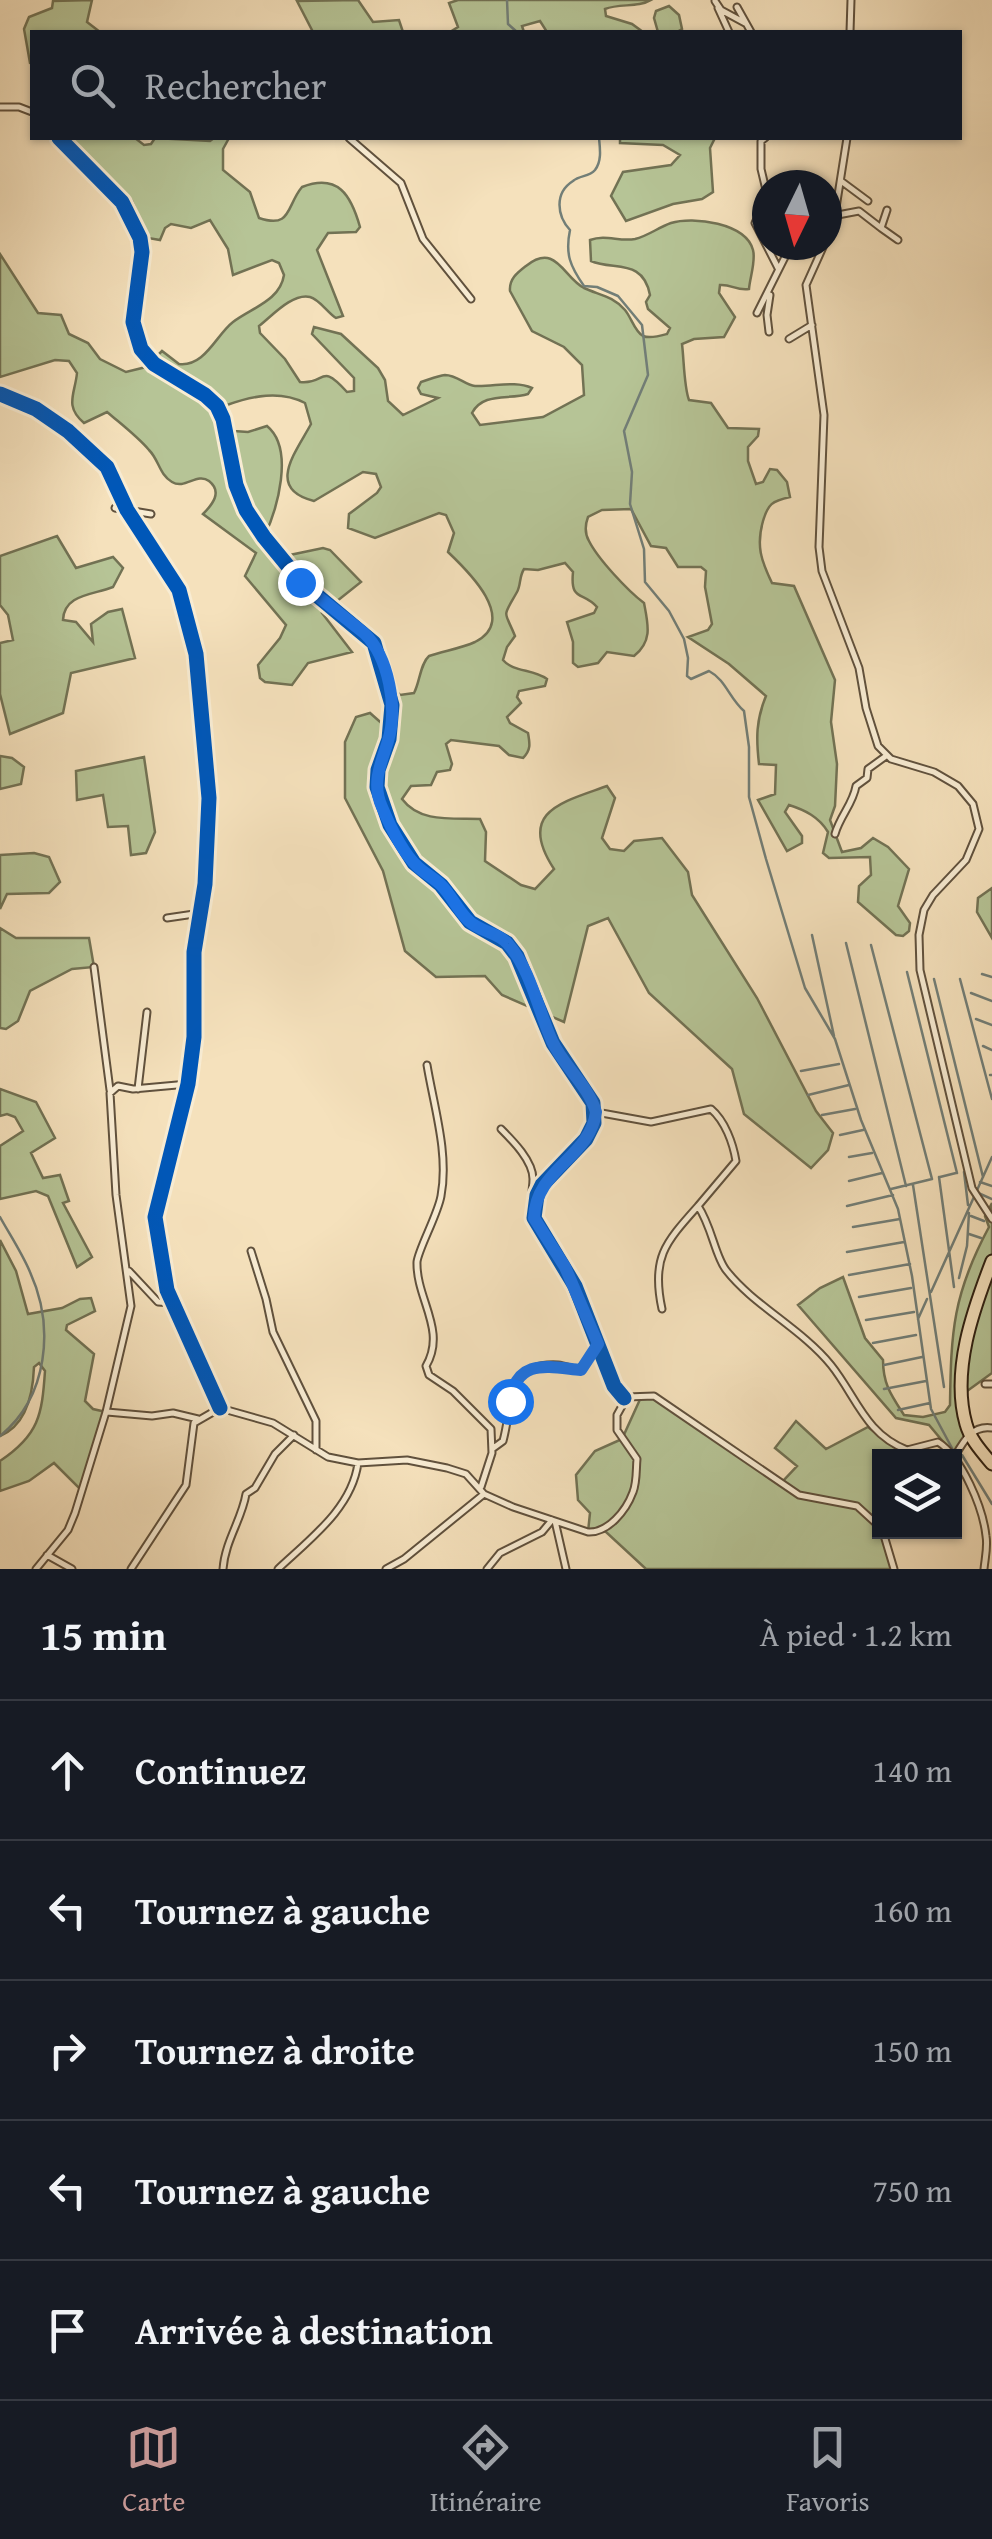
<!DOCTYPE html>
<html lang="fr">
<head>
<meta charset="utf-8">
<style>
	body { margin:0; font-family:"Gentium Book Plus",serif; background:#242831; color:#f1f3f6 }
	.controls { position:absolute; right:30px; bottom:30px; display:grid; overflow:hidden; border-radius:0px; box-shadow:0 2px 8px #0004 }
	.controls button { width:90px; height:90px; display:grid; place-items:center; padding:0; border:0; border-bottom:2px solid #363941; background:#171b24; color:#f1f3f6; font:50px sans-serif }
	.compass { position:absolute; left:752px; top:170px; width:90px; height:90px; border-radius:50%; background:#171b24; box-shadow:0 2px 8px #0004; rotate:185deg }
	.stop { position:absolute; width:30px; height:30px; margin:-22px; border:8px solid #1a73e8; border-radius:50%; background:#fff }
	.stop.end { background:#1a73e8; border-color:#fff; box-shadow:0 2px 10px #0008 }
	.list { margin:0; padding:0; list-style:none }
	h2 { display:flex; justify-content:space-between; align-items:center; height:130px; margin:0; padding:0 40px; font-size:42px }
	h2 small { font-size:32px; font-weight:400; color:#9ea1a6 }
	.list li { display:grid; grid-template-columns:65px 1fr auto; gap:30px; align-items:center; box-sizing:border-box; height:140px; padding:0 40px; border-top:2px solid #363941 }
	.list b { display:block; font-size:38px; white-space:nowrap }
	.list em { font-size:32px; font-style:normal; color:#9ea1a6 }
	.icon { flex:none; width:55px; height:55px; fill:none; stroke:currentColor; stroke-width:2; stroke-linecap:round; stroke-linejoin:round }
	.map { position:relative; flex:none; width:992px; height:1569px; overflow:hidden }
	.search { position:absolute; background:#171b24; box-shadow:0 2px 8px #0004; left:30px; right:30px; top:30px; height:110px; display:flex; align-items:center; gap:25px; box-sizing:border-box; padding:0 35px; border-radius:0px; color:#9ea1a6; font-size:38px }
	.sheet { height:830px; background:#171b24 }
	nav { display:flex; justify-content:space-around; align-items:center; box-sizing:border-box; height:140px; border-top:2px solid #363941; background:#171b24; font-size:28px; color:#9ea1a6 }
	nav a { display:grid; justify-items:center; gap:5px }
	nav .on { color:#c59692 }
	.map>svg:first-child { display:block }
</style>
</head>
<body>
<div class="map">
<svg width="992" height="1569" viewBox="0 0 992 1569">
	<rect width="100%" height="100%" fill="#f5e1bc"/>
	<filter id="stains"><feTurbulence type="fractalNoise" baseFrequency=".002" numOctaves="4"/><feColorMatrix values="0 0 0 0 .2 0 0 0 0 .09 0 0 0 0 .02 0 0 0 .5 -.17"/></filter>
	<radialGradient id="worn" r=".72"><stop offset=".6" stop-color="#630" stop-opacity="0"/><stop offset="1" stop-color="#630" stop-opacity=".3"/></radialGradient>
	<path fill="#b6c496" stroke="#727254" stroke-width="2.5" d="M92,0l-5,22 13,10h-68v32l-2,-1 -6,-34 5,-12 23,-9 1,-7z
		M358,0l15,22 26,-2 4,12h-90l-16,-31z
		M458,0h193c-13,8 -31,3 -46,9l1,7 26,8 11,8h-96l-7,-11 -18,5 2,6h-74l8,-5 -9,-24z
		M669,6l10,9 3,14 -5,3h-19l-4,-14 2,-7z
		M71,138h64l9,7 7,-1 4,-6 55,3 4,-3h15l-6,11v21l27,22 9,26c33,11 27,-12 43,-31 36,-14 49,8 58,40l-4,5 -28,1 -11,17 26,66 -7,2c-8,-5 -17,-19 -26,-21 -18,-4 -38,19 -51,29l1,7 25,26 15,23c27,3 19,-21 47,10l7,-1v-13l-42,-44 2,-7 27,7 37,34 7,12 3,21 15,14 35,-17 -17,-4 -3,-6 3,-6c7,-2 16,-6 24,-7 12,0 20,10 30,11 19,1 40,-6 57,2l-4,6c-20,6 -45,-2 -56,19l8,12 63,-8 41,-22 -2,-30 -18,-18 -32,-16 -22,-40c-1,-12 7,-18 16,-25 30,-24 37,11 58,22 15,7 29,8 41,22 6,7 10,22 18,26 7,3 17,0 24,-2l3,-6 -22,-19 -2,-7 4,-7c-7,-37 -36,-24 -59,-34l-1,-21c16,-6 29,2 45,-1 13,-3 24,-12 36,-16 22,-7 75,0 82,27 3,11 -3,27 -4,39 -12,2 -18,-5 -29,-4l-1,8 16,24 -11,20 -30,2 -12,5c2,16 2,43 7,56l22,3 17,25 31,1 -1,7 -10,11v14l8,23 7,-2 7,-13 7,1 10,12 3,15c-18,4 -22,7 -27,24 -7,25 -2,39 9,62l22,3 41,94 -4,42 6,42 -2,42 -5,14 12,32 19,-4 12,-10 15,9 21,22 -11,37 12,17 -1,8 -6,5 -7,-1 -38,-33 1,-16 12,-11 -1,-18 -41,1 -6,-5 5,-21c-9,-15 -23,-22 -39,-27l-4,7 17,24v7l-15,8 -29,-51 17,-6 1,-29 -17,-1c-3,-26 -3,-44 7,-68l-37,-32 -41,-27 20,-7 4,-6 -7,-37 1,-16 -5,-4h-23l-12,-19 -15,-2 -20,-37 -29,1 -14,7c-3,8 -3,17 1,24 9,18 39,50 55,62 4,21 9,38 -10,53l-27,-4 -9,11 -20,4 -5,-4v-21l-6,-20 27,-9 3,-6c-14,-16 -27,-5 -24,-35l-8,-9 -27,7 -14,-1c-5,8 -3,16 -7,23 -15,27 -13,17 -2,44l-8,11 -4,13c10,12 30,9 44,19l-2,7 -26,5 -2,6 4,6 -14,14 3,6 18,10c2,11 3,17 -5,25l-14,-3 -10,-9 -48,-6 -5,4 6,20 -2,6 -13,2 -6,13 -20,1 -9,13c18,24 50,19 78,20l6,13 -1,29 36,24 14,4 19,-20c-38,-58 9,-67 53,-83l8,12 -13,40 8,11 14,2 10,-10 28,-3 26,34 4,23 65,103 59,113 17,22 -5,17 -17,18 -67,-54 -12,-45 -83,-76 -41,-75 -20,8 -24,96 -62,-27 -17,-19 -49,1 -31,-26 -22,-80 -38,-73v-56l11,-25 14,-4 26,23 -1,-30 -7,-23 12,12 14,-2c6,-11 6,-29 15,-37 15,-5 33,-8 46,-14 44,-22 -7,-71 -27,-90l6,-19 -8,-18 -7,-2 -64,25 -27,-10 1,-14 28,-21 4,-6 -5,-13 -13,-2 -49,29c-49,-12 -18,-49 -3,-77l-6,-21c-25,-13 -53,-7 -78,2l3,21 4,5 14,1 19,-6c28,23 10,84 -3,111l16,20 43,-9 7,2 31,32 -39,31 30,39 -44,11 -16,22 -27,-3 -5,-4 -2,-13 22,-27 6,-13 -41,-49 11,-23 -53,-39c9,-9 20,-22 6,-33 -12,-9 -24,9 -37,1 -13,-8 -13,-22 -23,-32 -12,-14 -28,-26 -42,-38l-23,11c-20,-17 -9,-29 -7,-50l-8,-12 -14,-1 -55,17v-123l38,59 23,2 8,19 19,9 12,16 26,13 20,-5 16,-16 17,13c26,3 37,-29 54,-42 18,-14 47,-21 51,-47l-5,-12 -7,-3 -39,15 -5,-26 -18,-29 -19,8 -20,-4 -6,4 -5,12 -12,-2 -16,-37z
		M620,138h95l-5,10 3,44 -11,7 -29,5 -47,17 -15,-25 12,-24 48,-7 9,-10 -17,-10 -43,-2z
		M57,536l19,32 37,-11 10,11 -10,19c-20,8 -49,7 -50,33l13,2 17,20 -2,-18 17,-12 14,-3 13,49 -64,15 -8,40 -53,21 -10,-40v-51l13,-3 -5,-25 -8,-10v-49z
		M0,756l12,2 12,9 -3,17 -21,5z
		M144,757l11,75 -9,21 -15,2 -3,-29 -20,1 -5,-32 -26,5 -1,-29z
		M34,853l15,4 11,25 -11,11 -42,1 -7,15v-54z
		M992,888v50l-15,-26 1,-14z
		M0,928l16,10h73l5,29 -22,2 -42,22 -12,30 -12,8 -6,-1z
		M0,1089l36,13 19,36 -24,15 12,25 17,-3 9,26 -6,2 29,54 -15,10 -29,-71 -12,-5 -36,8v-53l23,-15 -8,-14 -8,-3 -7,2z
		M992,1203v170l-29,21 7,40 -15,22 -26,-31 -33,-7 -98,-113 22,-17 23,-11 22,61 18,22c0,24 8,35 21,55l19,2 22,-5 5,-7c1,-74 3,-111 39,-178l-4,-11z
		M0,1240l16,31 12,43 34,-6 18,-9 11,-1 4,13 -28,14 -1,5 28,24 -9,47 8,8 13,3 -24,79 -28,-28 -25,18 -29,10v-30c39,-26 42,-46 45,-90l-6,-8 -5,4c-1,26 -7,58 -34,69z
		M642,1395l12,1 127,87 16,-17 -22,-18 21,-27 30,28 42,-22 38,29h-26l-1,58 -5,5 6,13h3l11,37h-248l-41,-38 -17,1 2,-19 -12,-13 -2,-25 19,-24 27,-12z"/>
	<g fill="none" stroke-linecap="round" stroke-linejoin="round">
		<path stroke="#727e77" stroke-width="2.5" d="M507,0l1,24 9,8
			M599,138c1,10 3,23 -4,32 -6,7 -15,5 -22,11 -19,12 -16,35 -3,49 -5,24 0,36 14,56l13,1 21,9 24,29 6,50 -24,56 8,41 -2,32 14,45 1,33 24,29 15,28 4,19 -1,18 4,3 18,-8c17,9 20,27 35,40l5,36v50l17,62 39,129 30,51 26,81 37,89 14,67 19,133 22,41 9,5 30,49
			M812,935l22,101
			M846,943l60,243
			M871,945l61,234
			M907,972l50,201
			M982,974l10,3
			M934,979l49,198
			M960,979l32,120
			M971,993l21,8
			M976,1019l16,6
			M983,1046l9,4
			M801,1071l38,-7
			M990,1075h2
			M808,1095l41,-10
			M822,1115l33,-6
			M840,1135l23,-5
			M849,1157l23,-4
			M964,1172l4,33
			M939,1177l15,110
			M940,1177l16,-4
			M849,1181l33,-8
			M980,1182l12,4
			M913,1185l31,202
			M891,1189l41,-10
			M976,1192l16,7
			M847,1206l46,-11
			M971,1216l13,5
			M0,1217c10,18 22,36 30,55 25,55 18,125 -30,164
			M853,1227l47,-8
			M969,1234l12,4
			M847,1252l57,-10
			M849,1275l61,-11
			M959,1278l8,-32 2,-33
			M931,1292l61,-135
			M859,1297l52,-9
			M918,1319l9,-20
			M866,1320l48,-8
			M873,1343l43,-8
			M884,1365l38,-8
			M884,1389l42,-8
			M898,1410l32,-7"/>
		<g stroke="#60513d" stroke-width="9">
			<path id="street" d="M715,1l6,9 24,13
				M737,7l14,25
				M718,8l11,24
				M850,32l1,-32
				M0,107h19l13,5
				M59,138l63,64 18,36 2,14 -9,70 8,27 13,15 51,31 12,11 6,13 13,66 10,25 18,27 37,45 73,61 18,62 -3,34 -11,31 -1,17 13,38 24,38 27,22 29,37 37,21 10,13 36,87 40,60 1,20 -8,16 -44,46 -5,10 -3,23 41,68 39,100 10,12
				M349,138l52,45 22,56 48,60
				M765,138l-4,3v28l6,25
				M841,181l27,20
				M767,196l-12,27 23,45
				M887,210l-6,18 17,12
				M827,217l32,-6 22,17
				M827,238l8,-24 12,-76
				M824,245l-18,40 18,130 -5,132 3,24 37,97 7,40 12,38 13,13 43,13 24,14 15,18 6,25 -13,31 -33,35 -9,15 -5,25 1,35 52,218 20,31
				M757,313l34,-68
				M769,332l-2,-17 3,-20
				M789,339l23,-14
				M0,394l36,15 32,22 39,36 20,43 52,80 17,64 13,144 -4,86 -11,68v85l-6,47 -33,133 12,73 53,118
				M115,508l36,6
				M835,834c5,-18 18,-30 21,-48l11,-8 1,-9 18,-13
				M167,918l34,-5
				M94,967l16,123
				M427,1065c7,42 22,89 14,131 -3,18 -23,54 -24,66 -1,37 30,68 9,104l3,9 24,16 38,38 1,24 -11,34
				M138,1089l9,-77
				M596,1112l55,10 60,-13c14,12 22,34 25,52l-38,45c14,21 17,50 28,64 27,35 76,59 105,95 25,31 34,69 76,85l31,-8c24,15 45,66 48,94 2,11 -1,22 -2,33
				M501,1129c12,12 32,32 32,50 0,11 -3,15 0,25
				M251,1251l15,48 7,33 43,89v29
				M129,1271l29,31 14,1
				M662,1309c-11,-51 3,-66 36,-103
				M985,1384h7
				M107,1412l45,4 21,-3 25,6
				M492,1449l11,-8c10,-36 2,-79 55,-76 8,1 15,4 23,5l17,-25
				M955,1456c9,-16 18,-31 37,-28
				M555,1521l11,48
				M883,1532l11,37
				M47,1555l25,14
				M36,1569l32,-39 7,-17 31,-101 25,-106 -15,-111 -6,-102 8,-7 15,3 55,-5
				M131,1569l55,-84 8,-62 26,-15 53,15 55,34 30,6 49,-3 40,8 19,6 18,20 29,13 75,25c20,1 38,-21 45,-40 4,-10 3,-23 4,-33l-20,-29v-15l10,-18 27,-1 145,99 58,11 23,21
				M223,1569c2,-28 19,-50 23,-75l9,-6 20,-34 19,-19
				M278,1569c32,-30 74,-61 80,-106
				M386,1569l18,-10 80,-65
				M487,1569l13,-16 42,-21 10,-12"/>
		</g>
		<g stroke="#2f2113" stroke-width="15">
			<path id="highway" d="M992,1261c-19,49 -41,110 -26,163 4,15 16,28 26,40"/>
		</g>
		<use href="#street" stroke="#f8ecd3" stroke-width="5"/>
		<use href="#highway" stroke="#f5e1bc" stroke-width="11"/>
		<g stroke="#f8ecd3" stroke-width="21">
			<path id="cycleway" d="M59,138l63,64 18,36 2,14 -9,70 8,27 13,15 51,31 12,11 6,13 13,66 10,25 18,27 37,45 73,61 18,62 -3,34 -11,31 -1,17 13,38 24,38 27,22 29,37 37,21 10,13 36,87 40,60 1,20 -8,16 -44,46 -5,10 -3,23 41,68 39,100 10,12
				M0,394l36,15 32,22 39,36 20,43 52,80 17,64 13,144 -4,86 -11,68v85l-6,47 -33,133 12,73 53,118"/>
		</g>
		<use href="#cycleway" stroke="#0057b8" stroke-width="15"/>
	</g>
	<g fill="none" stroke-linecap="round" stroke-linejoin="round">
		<path stroke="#1a73e8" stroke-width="12" d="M300,582l64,51c25,24 34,75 24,108 -7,23 -17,42 -6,66 8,19 20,45 35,59 7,7 17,12 24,19 11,11 17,26 28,36 11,11 29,11 39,23 23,26 30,66 44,97 12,26 36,44 44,71 -6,46 -60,56 -62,106l31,49 33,77 -17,26c-32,-3 -64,-13 -71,31"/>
	</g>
	<rect width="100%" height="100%" filter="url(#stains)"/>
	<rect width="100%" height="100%" fill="url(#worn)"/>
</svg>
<div class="controls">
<button><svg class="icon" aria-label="layers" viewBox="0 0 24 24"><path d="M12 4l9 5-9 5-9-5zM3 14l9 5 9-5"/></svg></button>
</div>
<svg class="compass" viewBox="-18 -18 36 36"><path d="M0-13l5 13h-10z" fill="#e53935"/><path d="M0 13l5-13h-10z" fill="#9ea1a6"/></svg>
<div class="stop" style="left:510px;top:1401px"></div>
<div class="stop end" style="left:300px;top:582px"></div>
<div class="search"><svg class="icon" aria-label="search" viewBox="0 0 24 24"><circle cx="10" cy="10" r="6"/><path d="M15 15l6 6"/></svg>Rechercher</div>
</div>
<section class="sheet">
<h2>15 min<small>À pied · 1.2 km</small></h2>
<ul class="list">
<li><svg class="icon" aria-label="ahead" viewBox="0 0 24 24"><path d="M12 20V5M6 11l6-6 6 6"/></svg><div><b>Continuez</b></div><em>140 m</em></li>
<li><svg class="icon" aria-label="left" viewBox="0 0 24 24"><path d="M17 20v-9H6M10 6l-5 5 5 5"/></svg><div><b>Tournez à gauche</b></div><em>160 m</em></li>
<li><svg class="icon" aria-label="right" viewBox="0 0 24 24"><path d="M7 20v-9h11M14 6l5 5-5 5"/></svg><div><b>Tournez à droite</b></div><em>150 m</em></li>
<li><svg class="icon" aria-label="left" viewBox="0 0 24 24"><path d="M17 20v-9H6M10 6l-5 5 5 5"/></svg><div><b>Tournez à gauche</b></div><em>750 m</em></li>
<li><svg class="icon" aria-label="arrive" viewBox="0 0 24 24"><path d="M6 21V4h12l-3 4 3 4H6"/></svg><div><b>Arrivée à destination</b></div></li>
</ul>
</section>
<nav>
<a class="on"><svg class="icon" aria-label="map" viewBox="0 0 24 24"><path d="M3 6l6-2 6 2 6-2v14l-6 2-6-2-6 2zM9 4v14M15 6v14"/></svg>Carte</a>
<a><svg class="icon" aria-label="directions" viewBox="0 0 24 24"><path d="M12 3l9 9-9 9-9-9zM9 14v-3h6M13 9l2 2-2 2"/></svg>Itinéraire</a>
<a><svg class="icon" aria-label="saved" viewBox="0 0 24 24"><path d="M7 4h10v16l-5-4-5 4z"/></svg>Favoris</a>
</nav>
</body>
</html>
